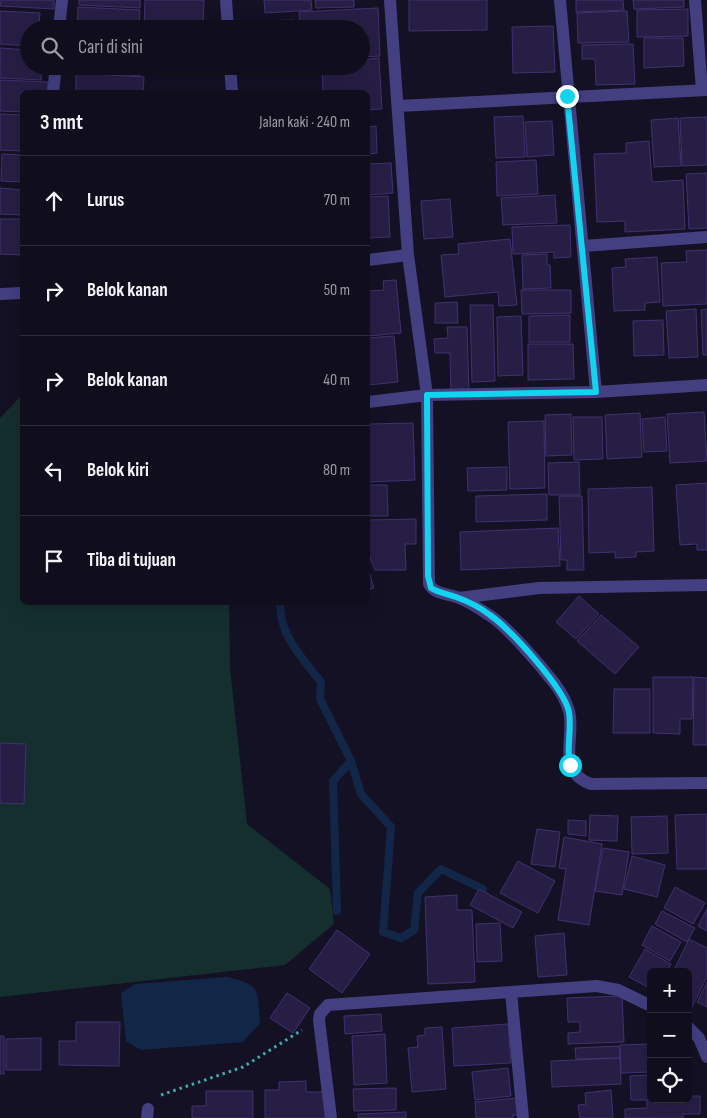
<!DOCTYPE html>
<html lang="id">
<head>
<meta charset="utf-8">
<style>
	body { margin:0; font-family:"Sofia Sans Condensed",sans-serif; background:#1e1b29; color:#f1f3f6 }
	.controls { position:absolute; right:15px; bottom:15px; display:grid; overflow:hidden; border-radius:8px; box-shadow:0 5px 20px #0002 }
	.controls button { width:45px; height:45px; display:grid; place-items:center; padding:0; border:0; border-bottom:1px solid #302d3b; background:#100d1c; color:#f1f3f6; font:25px sans-serif }
	.stop { position:absolute; width:15px; height:15px; margin:-11px; border:4px solid #12d4ef; border-radius:50%; background:#fff }
	.stop.end { background:#12d4ef; border-color:#fff; box-shadow:0 1px 5px #0008 }
	.list { margin:0; padding:0; list-style:none }
	h2 { display:flex; justify-content:space-between; align-items:center; height:65px; margin:0; padding:0 20px; font-size:21px }
	h2 small { font-size:16px; font-weight:400; color:#9c9ca3 }
	.list li { display:grid; grid-template-columns:32px 1fr auto; gap:15px; align-items:center; box-sizing:border-box; height:90px; padding:0 20px; border-top:1px solid #302d3b }
	.list b { display:block; font-size:19px; white-space:nowrap }
	.list em { font-size:16px; font-style:normal; color:#9c9ca3 }
	.icon { flex:none; width:28px; height:28px; fill:none; stroke:currentColor; stroke-width:2; stroke-linecap:round; stroke-linejoin:round }
	.map { position:relative; flex:none; width:707px; height:1118px; overflow:hidden }
	.search { position:absolute; background:#100d1c; box-shadow:0 5px 20px #0002; left:20px; top:20px; width:350px; height:55px; display:flex; align-items:center; gap:12px; box-sizing:border-box; padding:0 18px; border-radius:28px; color:#9c9ca3; font-size:19px }
	.panel { position:absolute; background:#100d1c; box-shadow:0 5px 20px #0002; left:20px; top:90px; width:350px; height:515px; border-radius:8px }
	.map>svg:first-child { display:block }
</style>
</head>
<body>
<div class="map">
<svg width="707" height="1118" viewBox="0 0 707 1118">
	<rect width="100%" height="100%" fill="#151125"/>
	<path fill="#142f2e" d="M22,395v207l207,1 1,65 17,156 83,65 4,35 -49,41 -285,32v-579z"/>
	<path fill="#122648" d="M227,977c35,8 30,13 33,46l-17,19 -102,8 -15,-9 -5,-48 14,-9z"/>
	<g fill="none" stroke-linecap="round" stroke-linejoin="round">
		<path stroke="#122648" stroke-width="8" d="M280,602c-1,33 22,56 41,80l-1,17 31,62 10,33 30,33 -8,105 18,6 13,-8 4,-37 23,-24 42,20
			M337,911l-4,-130 18,-20"/>
	</g>
	<path fill="#271e45" stroke="#3f326f" d="M1,0h53v9l-54,-3z
		M79,0h61v8l-61,-3z
		M145,0h59l-1,29h-59z
		M264,0h47l1,10 -47,3z
		M315,0h39v7l-38,1z
		M409,0h78v30l-78,1z
		M576,0h47l1,10 -48,2z
		M633,0h51v7l-50,2z
		M78,7l62,3 -1,19h-62z
		M378,8l2,48 -19,1v-28h-61l-1,-17z
		M688,9v27l-51,1v-27z
		M0,11l40,2 -1,11 14,1v4h-24v17l-29,-2z
		M627,11l2,31 -51,1 -1,-30z
		M294,20l1,9h-31l-1,-8z
		M553,26l2,46 -42,1 -1,-46z
		M644,38h39l1,28 -40,2z
		M633,44l2,40 -39,1 -1,-26h-13v-14z
		M0,48l29,2v16h13l-1,14 -41,-2z
		M379,58l3,51 -14,1v-18h-45l-1,-26h39v-6z
		M76,66h64v10l-64,-4z
		M76,73l68,4 -1,15h-67z
		M0,80l48,2v10h-26v20l-22,-1z
		M0,114l22,1v36l-22,-1z
		M523,116l2,41 -29,1 -2,-41z
		M707,117v48l-25,1 -2,-48z
		M678,118l3,48 -27,1 -3,-47z
		M552,121l2,34 -27,2 -2,-35z
		M376,126l1,27 -9,1v-27z
		M649,141l3,41 31,-2 2,49 -60,3v-11l-28,1 -3,-68 32,-1v-10z
		M2,154l20,1v27l-21,-1z
		M536,160l2,34 -41,2 -1,-34z
		M391,163l2,30 -25,2v-31z
		M707,173v55l-18,1 -3,-55z
		M0,188l22,2v25l-22,-1z
		M555,195l2,28 -54,2 -2,-27z
		M388,196l2,41 -22,1v-41z
		M450,199l3,38 -29,2 -3,-38z
		M0,219h22v36l-22,-1z
		M570,225l1,32 -17,1v-6l-41,2 -1,-27z
		M510,239l7,66 -18,1 -1,-14 -53,5 -4,-42 18,-1 -1,-10z
		M707,250v54l-44,2 -2,-43 26,-1 -1,-11z
		M547,254v11h3l1,23 -28,1 -1,-34z
		M657,257l3,45 -15,1v7l-31,1 -2,-43 14,-1 -1,-8z
		M396,280l5,53 -33,3v-45l16,-1 -1,-9z
		M521,290h50v23l-49,1z
		M457,302l1,21h-23v-20z
		M470,305h23l2,76 -23,1z
		M696,309l2,48 -29,1 -3,-47z
		M707,309v46h-4l-2,-45z
		M570,315v27h-41v-26z
		M521,316l2,59 -25,1 -1,-59z
		M663,320l1,35 -30,1 -1,-35z
		M447,327h20l2,65 -18,1 -1,-40h-15l-1,-14 14,-1z
		M394,336l4,46 -30,3v-47z
		M528,344h45l1,35 -46,1z
		M704,412l3,49 -37,2 -3,-49z
		M640,413l2,44 -35,2 -2,-44z
		M571,414l1,41 -26,1 -1,-41z
		M573,417h29l1,42 -29,1z
		M665,417l2,34 -23,1 -2,-33z
		M544,421l1,67 -35,1 -2,-67z
		M413,423l2,57 -47,2v-58z
		M579,462l1,33h-31l-1,-32z
		M507,467v23l-39,1 -1,-23z
		M707,483v67h-10v-6l-17,1 -4,-60z
		M368,485h19l1,31h-20z
		M652,487l2,64 -18,1v5l-21,1v-6l-26,1 -1,-64z
		M547,494v26l-71,2v-26z
		M559,496h23l2,74h-17v-10h-6z
		M416,519v25h-11l1,26h-31l-7,-17v-33z
		M558,528l2,38 -99,4 -1,-38z
		M368,568l6,20 -6,2z
		M579,596l20,18 -23,25 -20,-17z
		M601,615l38,32 -24,27 -38,-33z
		M653,677h40l-1,42h-12v15l-27,-1z
		M694,677l13,1v67h-14z
		M614,689h36v44h-37z
		M0,743l26,1 -2,60 -24,-1z
		M707,814v55h-30l-2,-54z
		M590,815l28,1 -1,25 -28,-1z
		M667,816l1,37 -36,1 -1,-37z
		M568,820l18,1v15l-18,-2z
		M537,829l23,3 -5,35 -24,-3z
		M564,837l38,7 -13,81 -31,-5 8,-51 -7,-1z
		M603,848l26,4 -7,43 -27,-4z
		M632,856l33,9 -8,32 -33,-8z
		M518,861l37,20 -17,32 -38,-20z
		M675,887l30,16 -12,21 -29,-16z
		M479,889l43,23 -9,16 -43,-23z
		M457,895v15h15l3,72 -47,2 -3,-87z
		M707,909v22l-9,-5z
		M662,911l33,17 -8,14 -32,-18z
		M500,923l2,38 -25,1 -1,-38z
		M652,926l29,16 -11,19 -28,-16z
		M337,930l33,24 -28,39 -33,-24z
		M564,933l3,42 -29,2 -3,-41z
		M689,939l18,9v29l-16,32 -3,-1v-36h-15z
		M645,949l26,15 -4,8h-16v17l-22,-12z
		M707,982v25l-10,-5z
		M287,993l23,15 -17,25 -23,-15z
		M622,996l2,46 -56,2v-11l12,-1v-10h-12l-1,-24z
		M381,1014l1,17 -37,3 -1,-18z
		M76,1022h44l-1,44 -60,-1v-24h17z
		M508,1024l3,39 -57,3 -2,-38z
		M442,1027l4,62 -34,3 -4,-44 10,-1 -1,-11 8,-1v-7z
		M385,1034l2,49 -33,2 -2,-49z
		M0,1036h4v38h-4z
		M41,1038v32h-35v-31z
		M651,1044v28l-30,1 -1,-28z
		M619,1046l1,12 -44,1 -1,-11z
		M620,1058l1,26 -69,3 -1,-26z
		M508,1068l3,28 -36,4 -3,-28z
		M651,1075v24h37v-3h12v18h-17v4h-58v-9l22,-1v-8h-16l-1,-24z
		M306,1081v11h19v26h-60v-28h14v-8z
		M396,1088v22l-42,1 -1,-22z
		M611,1090l2,28h-33l-2,-13 8,-1 -1,-11z
		M206,1091h47v27h-61v-12h14z
		M517,1098l2,17h-6v3h-37l-1,-16z
		M406,1112v6h-48v-4z"/>
	<g fill="none" stroke-linecap="round" stroke-linejoin="round">
		<path stroke="#38b0ab" stroke-width="3" stroke-dasharray="2.5 4" stroke-linecap="butt" d="M161,1095l82,-28 59,-37"/>
		<path stroke="#433f81" stroke-width="12" d="M226,0l2,29
			M390,0l18,255 19,140 2,189c6,11 19,9 30,14 10,4 21,11 30,17 19,12 51,50 66,69 6,8 11,17 14,27 7,27 -14,60 22,73l116,-1
			M560,0l36,392
			M695,0l7,90
			M59,29l3,-29
			M230,66l2,26
			M53,92l3,-26
			M399,106l308,-16
			M583,246l124,-9
			M368,260l40,-5
			M0,294l22,-1
			M368,402l59,-7 169,-3 111,-7
			M459,598l80,-10 168,-3
			M511,992l86,-6 21,4 33,16
			M688,1027l11,11 8,19
			M147,1118l1,-9
			M331,1118l-12,-98 1,-6 8,-9 183,-13 12,126"/>
	</g>
	<g fill="none" stroke-linecap="round" stroke-linejoin="round">
		<path stroke="#12d4ef" stroke-width="6" d="M567,96l29,296 -169,3 1,181 3,12c8,5 17,6 25,9 11,4 25,11 34,18 21,15 74,73 79,97 3,18 -3,36 1,53"/>
	</g>
</svg>
<div class="controls">
<button>+</button>
<button>−</button>
<button><svg class="icon" aria-label="locate" viewBox="0 0 24 24"><circle cx="12" cy="12" r="6"/><path d="M12 2v4M12 18v4M2 12h4M18 12h4"/></svg></button>
</div>
<div class="stop" style="left:570px;top:765px"></div>
<div class="stop end" style="left:567px;top:96px"></div>
<div class="search"><svg class="icon" aria-label="search" viewBox="0 0 24 24"><circle cx="10" cy="10" r="6"/><path d="M15 15l6 6"/></svg>Cari di sini</div>
<section class="panel">
<h2>3 mnt<small>Jalan kaki · 240 m</small></h2>
<ul class="list">
<li><svg class="icon" aria-label="ahead" viewBox="0 0 24 24"><path d="M12 20V5M6 11l6-6 6 6"/></svg><div><b>Lurus</b></div><em>70 m</em></li>
<li><svg class="icon" aria-label="right" viewBox="0 0 24 24"><path d="M7 20v-9h11M14 6l5 5-5 5"/></svg><div><b>Belok kanan</b></div><em>50 m</em></li>
<li><svg class="icon" aria-label="right" viewBox="0 0 24 24"><path d="M7 20v-9h11M14 6l5 5-5 5"/></svg><div><b>Belok kanan</b></div><em>40 m</em></li>
<li><svg class="icon" aria-label="left" viewBox="0 0 24 24"><path d="M17 20v-9H6M10 6l-5 5 5 5"/></svg><div><b>Belok kiri</b></div><em>80 m</em></li>
<li><svg class="icon" aria-label="arrive" viewBox="0 0 24 24"><path d="M6 21V4h12l-3 4 3 4H6"/></svg><div><b>Tiba di tujuan</b></div></li>
</ul>
</section>
</div>
</body>
</html>
